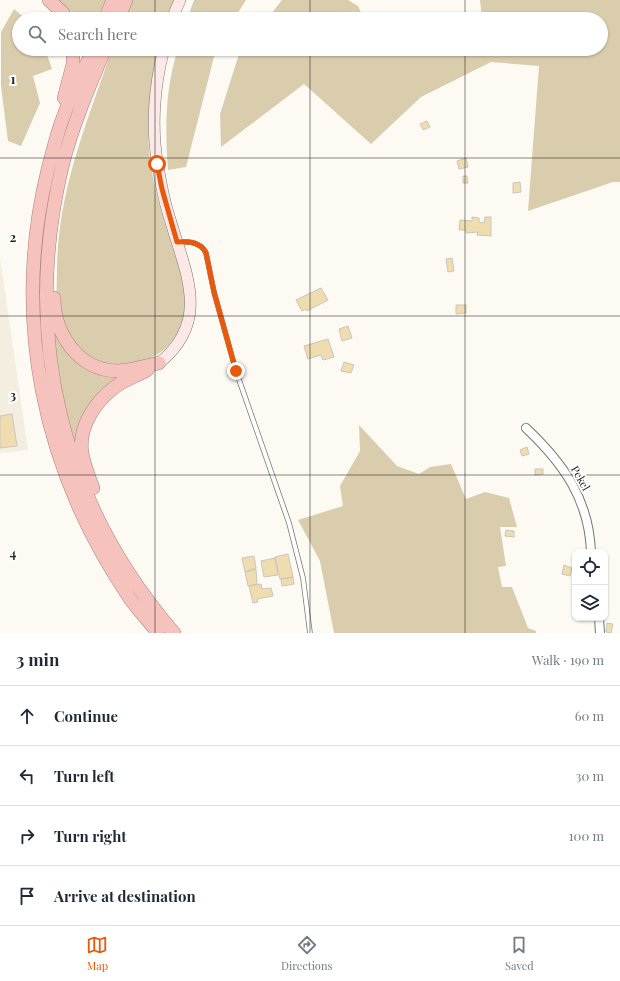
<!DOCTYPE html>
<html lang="en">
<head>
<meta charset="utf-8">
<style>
	body { margin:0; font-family:"Playfair Display",serif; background:#f2f2f3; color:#1f2937 }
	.controls { position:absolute; right:12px; bottom:12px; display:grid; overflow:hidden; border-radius:8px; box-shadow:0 1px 3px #0004 }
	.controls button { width:36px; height:36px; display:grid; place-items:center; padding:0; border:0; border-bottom:1px solid #e0e1e3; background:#fff; color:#1f2937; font:20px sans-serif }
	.stop { position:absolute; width:12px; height:12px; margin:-9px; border:3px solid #ea580c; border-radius:50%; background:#fff }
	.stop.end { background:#ea580c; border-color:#fff; box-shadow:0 1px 4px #0008 }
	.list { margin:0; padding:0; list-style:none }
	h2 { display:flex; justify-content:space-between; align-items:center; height:52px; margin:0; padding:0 16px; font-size:17px }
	h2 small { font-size:13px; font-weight:400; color:#747a83 }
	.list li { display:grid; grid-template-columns:26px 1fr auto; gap:12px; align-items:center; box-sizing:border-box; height:60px; padding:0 16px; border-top:1px solid #e0e1e3 }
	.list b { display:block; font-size:15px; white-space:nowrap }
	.list em { font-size:13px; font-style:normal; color:#747a83 }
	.icon { flex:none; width:22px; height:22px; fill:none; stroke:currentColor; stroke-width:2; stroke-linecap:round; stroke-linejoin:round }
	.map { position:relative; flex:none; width:620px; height:633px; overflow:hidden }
	.search { position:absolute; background:#fff; box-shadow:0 1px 3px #0004; left:12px; right:12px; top:12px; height:44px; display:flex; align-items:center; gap:10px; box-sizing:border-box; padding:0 14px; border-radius:22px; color:#747a83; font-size:15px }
	.sheet { height:292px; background:#fff }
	nav { display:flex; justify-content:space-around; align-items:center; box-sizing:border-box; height:56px; border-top:1px solid #e0e1e3; background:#fff; font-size:11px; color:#747a83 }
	nav a { display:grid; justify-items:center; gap:2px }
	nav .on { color:#ea580c }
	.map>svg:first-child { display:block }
</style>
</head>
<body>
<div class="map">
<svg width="620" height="633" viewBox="0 0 620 633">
	<rect width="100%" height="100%" fill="#fdfaf3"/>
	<path fill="#f4eee0" d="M0,258l28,192 -28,3z"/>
	<path fill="#dacdad" d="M56,0h50l-9,19h-28z
		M132,0h42l-8,19h-42z
		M194,0h52l-12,19h-47z
		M282,0h66l10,6 6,13h-97z
		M480,0h140v182h-7l-85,29 11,-145 -48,-4 -70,35 -50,47 -67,-60 -83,63 -1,-33 19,-60 4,-5h133l1,1 2,-1h222v-30h-119z
		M14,9l12,10h-7v30h26l7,20 -19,7 7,27 -19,43 -13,-5 -7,-55v-54z
		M112,49h45c-6,40 -13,82 -5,123 5,28 14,56 23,83 3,10 8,21 10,31 2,11 1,26 -2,36 -14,39 -61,55 -96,35 -17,-10 -27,-33 -30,-52 -1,-11 0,-24 0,-36 1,-80 30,-146 55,-220z
		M178,49h38l-30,118 -18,3c-3,-40 -3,-82 10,-121z
		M54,326l14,25 65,21 -24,16 -33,62c-11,-42 -21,-81 -22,-124z
		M359,425l38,41 22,8 11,-7 21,-3 15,35 19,-7 24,6 8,29h-17l6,39 -8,1 4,20h10l16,41 8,3v2h-202l-14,-72 -22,-41 45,-14 -3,-20 20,-35z"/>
	<path fill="#f0ddaf" stroke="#c9c6bf" d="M427,121l3,6 -7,3 -3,-6z
		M466,158l2,9 -9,2 -2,-8z
		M463,176h4l1,7h-5z
		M520,182l1,10 -8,1v-10z
		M472,217l7,1v4l5,1 1,-6h6v19l-14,-1 1,-3 -12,1v-3h-7l1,-10 12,1z
		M452,258l2,13 -6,1 -2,-13z
		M321,288l7,12 -21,11 -1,-2 -4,2 -6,-11z
		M456,305h10v8l-10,1z
		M348,326l4,12 -10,3 -3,-12z
		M328,339l6,18 -11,3 -2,-5 -13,4 -4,-13z
		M344,362l10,3 -3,8 -10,-2z
		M12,414l5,32 -17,2v-32z
		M527,447l2,7 -7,2 -2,-6z
		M535,469h8v5l-8,1z
		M506,530l8,1v6l-9,-1z
		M288,554l5,23 -13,2 -5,-22z
		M254,556l2,12 -11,4 -3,-14z
		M275,558l3,17 -14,2 -3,-16z
		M564,565l8,3 -2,8 -8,-2z
		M256,569l1,15 -9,2 -3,-14z
		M293,577l1,7 -12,2 -1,-7z
		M261,584l1,5 9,-1 2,8 -16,3 1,3 -5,1 -4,-17z
		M607,623l6,1 -2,9 -5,-1z"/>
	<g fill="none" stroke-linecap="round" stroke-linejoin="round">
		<g stroke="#797670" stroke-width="5.5">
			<path id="service" d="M178,242c11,-1 23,0 28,11l8,39 22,79 53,152 14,55 7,55"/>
		</g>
		<g stroke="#797670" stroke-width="10">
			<path id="minor" d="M526,428c37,35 63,71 65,124
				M599,618l1,15"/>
		</g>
		<g stroke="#797670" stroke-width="12">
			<path id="secondary" d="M172,19l8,-19
				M159,363c53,-42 26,-91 11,-144 -6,-17 -9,-35 -12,-53 -7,-37 -4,-80 6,-117"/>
		</g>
		<g stroke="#ac817d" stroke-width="14">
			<path id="trunk" d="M49,0l14,13 2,6
				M105,19l8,-19
				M118,19l8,-19
				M93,49c-9,22 -21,44 -29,66 -7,17 -11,36 -16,54 -37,150 -5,301 81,428 8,12 20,24 29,36
				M105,49c-16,38 -33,77 -43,118 -40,169 -2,334 112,466
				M64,98l9,-34v-15
				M54,298c0,35 24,72 63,73 14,0 28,-5 42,-8
				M93,488c-4,-11 -9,-23 -11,-35 -4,-26 13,-51 33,-66 9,-7 22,-11 32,-17"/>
		</g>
		<use href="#service" stroke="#fff" stroke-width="4"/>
		<use href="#minor" stroke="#fff" stroke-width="8"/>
		<use href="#secondary" stroke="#fce8e7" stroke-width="11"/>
		<use href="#trunk" stroke="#f6c2be" stroke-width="13"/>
	</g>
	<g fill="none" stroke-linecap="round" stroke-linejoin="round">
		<path stroke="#ea580c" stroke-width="5" d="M157,164l5,25 15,53c12,-1 24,0 29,11l8,39 22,79"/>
	</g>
	<path fill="none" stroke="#262523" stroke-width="1" stroke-opacity="0.55" d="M155,0v19M310,0v19M465,0v19M155,49v584M310,49v584M465,49v584M0,158h620M0,316h620M0,475h620"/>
	<g text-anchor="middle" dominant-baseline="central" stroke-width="4" stroke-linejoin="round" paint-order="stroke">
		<g font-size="11" fill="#262523" stroke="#fff">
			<text transform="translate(581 478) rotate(60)">Pekel</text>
		</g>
	</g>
	<g font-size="13" text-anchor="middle" font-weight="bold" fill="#262523" stroke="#fff" stroke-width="4" stroke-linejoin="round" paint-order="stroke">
		<text x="13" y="84">1</text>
		<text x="13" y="242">2</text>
		<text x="13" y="400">3</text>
		<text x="13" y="558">4</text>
	</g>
</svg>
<div class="controls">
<button><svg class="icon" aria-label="locate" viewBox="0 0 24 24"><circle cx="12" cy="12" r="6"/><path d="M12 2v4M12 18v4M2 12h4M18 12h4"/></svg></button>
<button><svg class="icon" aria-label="layers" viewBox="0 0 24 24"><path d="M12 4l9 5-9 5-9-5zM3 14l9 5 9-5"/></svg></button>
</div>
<div class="stop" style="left:157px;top:164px"></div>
<div class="stop end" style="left:236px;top:371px"></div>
<div class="search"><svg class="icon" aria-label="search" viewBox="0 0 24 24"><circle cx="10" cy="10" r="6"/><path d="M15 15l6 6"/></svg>Search here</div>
</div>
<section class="sheet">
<h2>3 min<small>Walk · 190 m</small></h2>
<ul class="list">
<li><svg class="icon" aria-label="ahead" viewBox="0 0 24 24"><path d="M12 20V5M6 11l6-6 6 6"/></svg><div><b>Continue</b></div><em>60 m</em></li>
<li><svg class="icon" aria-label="left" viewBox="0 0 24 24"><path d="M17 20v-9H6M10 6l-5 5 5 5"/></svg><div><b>Turn left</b></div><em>30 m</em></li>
<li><svg class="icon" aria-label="right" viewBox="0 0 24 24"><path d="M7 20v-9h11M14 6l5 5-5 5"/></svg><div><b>Turn right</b></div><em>100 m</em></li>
<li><svg class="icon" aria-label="arrive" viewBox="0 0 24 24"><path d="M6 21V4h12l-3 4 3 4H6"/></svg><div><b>Arrive at destination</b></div></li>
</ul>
</section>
<nav>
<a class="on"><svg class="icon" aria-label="map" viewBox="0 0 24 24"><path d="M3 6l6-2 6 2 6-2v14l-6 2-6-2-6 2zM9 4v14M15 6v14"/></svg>Map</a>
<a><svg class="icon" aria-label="directions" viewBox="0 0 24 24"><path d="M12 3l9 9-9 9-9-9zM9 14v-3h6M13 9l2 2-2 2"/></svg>Directions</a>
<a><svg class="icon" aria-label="saved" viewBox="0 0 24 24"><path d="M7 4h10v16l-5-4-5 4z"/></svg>Saved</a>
</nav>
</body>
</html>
